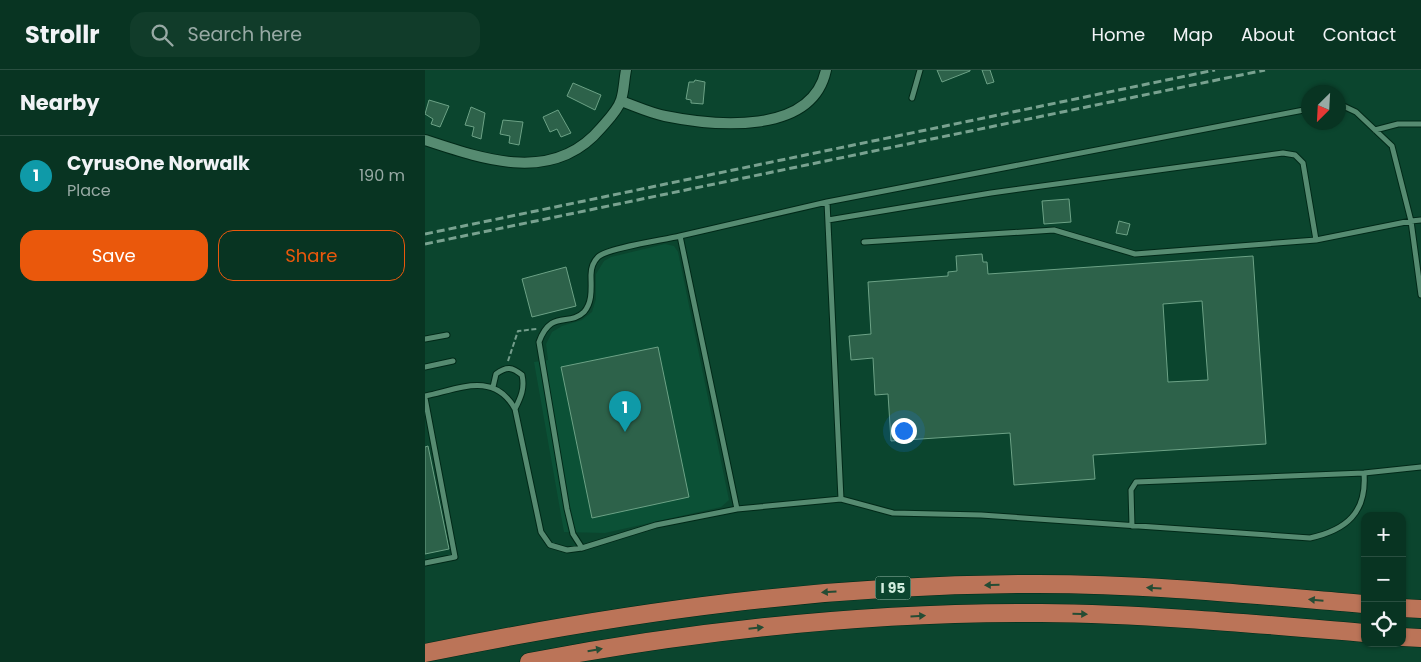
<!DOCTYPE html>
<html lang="en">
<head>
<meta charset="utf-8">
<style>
	body { margin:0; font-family:Poppins,sans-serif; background:#113c2a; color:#f1f3f6 }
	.controls { position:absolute; right:15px; bottom:15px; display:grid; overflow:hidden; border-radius:10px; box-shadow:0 1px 4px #0004 }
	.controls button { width:45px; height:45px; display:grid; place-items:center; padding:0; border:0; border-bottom:1px solid #294f40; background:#083422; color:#f1f3f6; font:25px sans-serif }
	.compass { position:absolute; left:876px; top:15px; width:45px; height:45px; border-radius:50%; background:#083422; box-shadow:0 1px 4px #0004; rotate:204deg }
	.you { position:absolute; left:478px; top:360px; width:18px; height:18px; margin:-12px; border:4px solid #fff; border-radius:50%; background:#1a73e8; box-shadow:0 0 0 8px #1a73e833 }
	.badge { display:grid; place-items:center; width:32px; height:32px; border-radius:50%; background:#ea580c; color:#fff; font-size:16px; font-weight:700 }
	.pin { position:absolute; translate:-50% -41px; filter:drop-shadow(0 1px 2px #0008) }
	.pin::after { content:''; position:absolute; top:26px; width:18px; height:15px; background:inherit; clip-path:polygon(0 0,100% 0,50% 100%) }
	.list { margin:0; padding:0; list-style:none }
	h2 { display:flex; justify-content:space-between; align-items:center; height:65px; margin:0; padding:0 20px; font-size:21px }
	h2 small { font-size:16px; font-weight:400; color:#98aaa5 }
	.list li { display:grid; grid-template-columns:32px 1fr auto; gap:15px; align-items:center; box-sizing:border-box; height:80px; padding:0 20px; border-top:1px solid #294f40 }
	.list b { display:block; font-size:19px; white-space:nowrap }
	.list p { margin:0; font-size:16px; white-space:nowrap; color:#98aaa5 }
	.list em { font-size:16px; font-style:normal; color:#98aaa5 }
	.actions { display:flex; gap:10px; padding:15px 20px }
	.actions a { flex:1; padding:11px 0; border:1px solid #ea580c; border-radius:15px; text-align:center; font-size:18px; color:#ea580c }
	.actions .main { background:#ea580c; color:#fff }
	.icon { flex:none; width:28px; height:28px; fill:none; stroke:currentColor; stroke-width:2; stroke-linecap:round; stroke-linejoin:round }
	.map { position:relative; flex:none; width:996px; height:592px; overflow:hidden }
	header { display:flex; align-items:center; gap:30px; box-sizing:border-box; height:70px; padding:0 25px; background:#083422; border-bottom:1px solid #294f40 }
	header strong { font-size:24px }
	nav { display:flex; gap:28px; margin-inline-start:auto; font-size:18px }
	.search { width:350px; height:45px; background:#113c2a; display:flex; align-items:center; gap:12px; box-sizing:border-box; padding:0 18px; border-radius:15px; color:#98aaa5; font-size:19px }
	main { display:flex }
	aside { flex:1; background:#083422 }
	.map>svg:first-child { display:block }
</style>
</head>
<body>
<header>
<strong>Strollr</strong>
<div class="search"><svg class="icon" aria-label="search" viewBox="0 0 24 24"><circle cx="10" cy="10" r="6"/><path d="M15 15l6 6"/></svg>Search here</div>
<nav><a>Home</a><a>Map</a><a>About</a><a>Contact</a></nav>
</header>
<main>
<aside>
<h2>Nearby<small></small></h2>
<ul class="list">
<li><span class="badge" style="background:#0f9aa8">1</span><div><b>CyrusOne Norwalk</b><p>Place</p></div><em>190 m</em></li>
</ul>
<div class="actions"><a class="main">Save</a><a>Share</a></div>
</aside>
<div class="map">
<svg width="996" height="592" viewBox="0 0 996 592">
	<rect width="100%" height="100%" fill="#0b452e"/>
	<path fill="#0b5136" d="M240,174l9,2 4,6 51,248 -8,7 -116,26 -41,-1 -30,-170 14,-2 -2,-16 6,-12 10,-6 20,-6 10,-8 4,-13v-25l8,-13 7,-4z"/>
	<path fill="#2d624a" stroke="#6ca286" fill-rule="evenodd" d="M512,0h33v1l-28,11z
		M557,0h8l4,12 -7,2z
		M270,10l10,2 -2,22 -12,-1v-3l-5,-1 3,-17h5z
		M148,13l28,12 -6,15 -28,-14z
		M4,30l20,6 -9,21 -9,-3 2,-5 -8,-5z
		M46,37l14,6 -4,26 -9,-3 2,-9 -9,-2z
		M133,40l13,23 -10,4 -4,-8 -7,3 -7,-15z
		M78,50l20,2 -4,23 -10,-2 1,-7 -10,-2z
		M644,129l2,23 -27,2 -2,-23z
		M694,151l11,3 -3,11 -11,-2z
		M557,184l1,8h4l1,12 265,-18 13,188 -173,11 2,24 -81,6 -4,-52 -119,8 -3,-47 -13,1 -2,-37 -22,2 -2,-24 22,-2 -3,-52 80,-6v-4l9,-1 -1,-15zM777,231l6,79 -40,2 -5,-78z
		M141,197l10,39 -44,11 -10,-38z
		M233,277l31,150 -97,21 -31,-151z
		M3,376l21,103 -24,5v-107z"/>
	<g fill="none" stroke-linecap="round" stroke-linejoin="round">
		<g stroke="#002918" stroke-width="7">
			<path id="lane" d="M487,28l8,-28
				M914,34l17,8 36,34 19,75 10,-1
				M950,60l23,-6h23
				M402,132l482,-93
				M403,150l163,-27 292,-40 12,2 8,8 13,77
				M255,166l147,-34 14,297
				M439,172l190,-12 81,24 181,-14 95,-19 10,74
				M0,269l22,-4
				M0,297l28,-6
				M68,317l3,-13c11,-8 16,-7 26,1 3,13 -1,22 -7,34
				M0,326c34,-7 69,-25 90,13l26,123 9,13 17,5 15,-2 74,-23 81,-16 104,-10 52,14 88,2 329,23c36,-8 57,-25 54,-65
				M0,328l30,159 -30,6
				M707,456l-1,-36 5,-8 228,-9 57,-6
				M157,478l-9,-14 -6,-25 -28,-167c12,-33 30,-15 45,-30 9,-10 7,-25 7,-37 0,-7 2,-13 7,-18 9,-9 66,-17 82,-21l57,273"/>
		</g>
		<g stroke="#002918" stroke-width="12">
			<path id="street" d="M196,31c14,5 29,12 44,15 49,10 147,20 161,-46
				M0,70c60,20 129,44 176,-12 7,-8 17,-18 20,-28 3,-9 3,-20 5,-30"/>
		</g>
		<g stroke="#002918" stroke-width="19">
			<path id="highway" d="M977,538l19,1
				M977,567l19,1
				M0,583c206,-42 402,-69 613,-69 109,0 218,11 327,20
				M104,592c169,-32 340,-50 512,-49 108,1 216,11 324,20"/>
		</g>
		<path stroke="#749e8c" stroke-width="2" stroke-dasharray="5 2.5" stroke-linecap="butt" d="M83,291l10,-30 19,-2"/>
		<use href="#lane" stroke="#568b71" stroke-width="5"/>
		<use href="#street" stroke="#568b71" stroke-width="10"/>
		<use href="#highway" stroke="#bb7458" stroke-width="18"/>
		<path stroke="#79a290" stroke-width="3" stroke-dasharray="8 4" stroke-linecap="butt" d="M0,164l790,-164
			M0,174l840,-174"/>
	</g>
	<defs><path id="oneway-solid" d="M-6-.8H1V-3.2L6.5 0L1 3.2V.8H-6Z" transform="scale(1.25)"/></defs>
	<g fill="#254c34">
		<use href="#oneway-solid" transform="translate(567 515) rotate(179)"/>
		<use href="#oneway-solid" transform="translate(729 518) rotate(-177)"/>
		<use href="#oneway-solid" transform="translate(404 522) rotate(176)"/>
		<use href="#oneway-solid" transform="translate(891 530) rotate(-175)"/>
		<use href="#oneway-solid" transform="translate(655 544) rotate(1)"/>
		<use href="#oneway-solid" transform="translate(493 546) rotate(-3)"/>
		<use href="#oneway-solid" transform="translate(331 558) rotate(-6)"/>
		<use href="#oneway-solid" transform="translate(170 580) rotate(-10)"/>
	</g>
	<g text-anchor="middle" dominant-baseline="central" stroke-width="4.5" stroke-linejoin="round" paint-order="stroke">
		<rect fill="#0b452e" stroke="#96bba9" stroke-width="1" x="450.5" y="506.5" width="35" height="23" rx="4"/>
		<g font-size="14" font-weight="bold" fill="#d1edde">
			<text x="468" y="518">I 95</text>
		</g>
	</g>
</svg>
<div class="controls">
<button>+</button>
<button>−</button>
<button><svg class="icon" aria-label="locate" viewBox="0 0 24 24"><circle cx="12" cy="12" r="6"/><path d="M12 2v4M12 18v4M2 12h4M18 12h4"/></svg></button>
</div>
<svg class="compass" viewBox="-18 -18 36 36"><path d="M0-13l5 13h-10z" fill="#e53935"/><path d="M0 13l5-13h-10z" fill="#98aaa5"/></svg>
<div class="you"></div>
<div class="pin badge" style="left:200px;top:362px;background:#0f9aa8">1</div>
</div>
</main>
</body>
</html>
